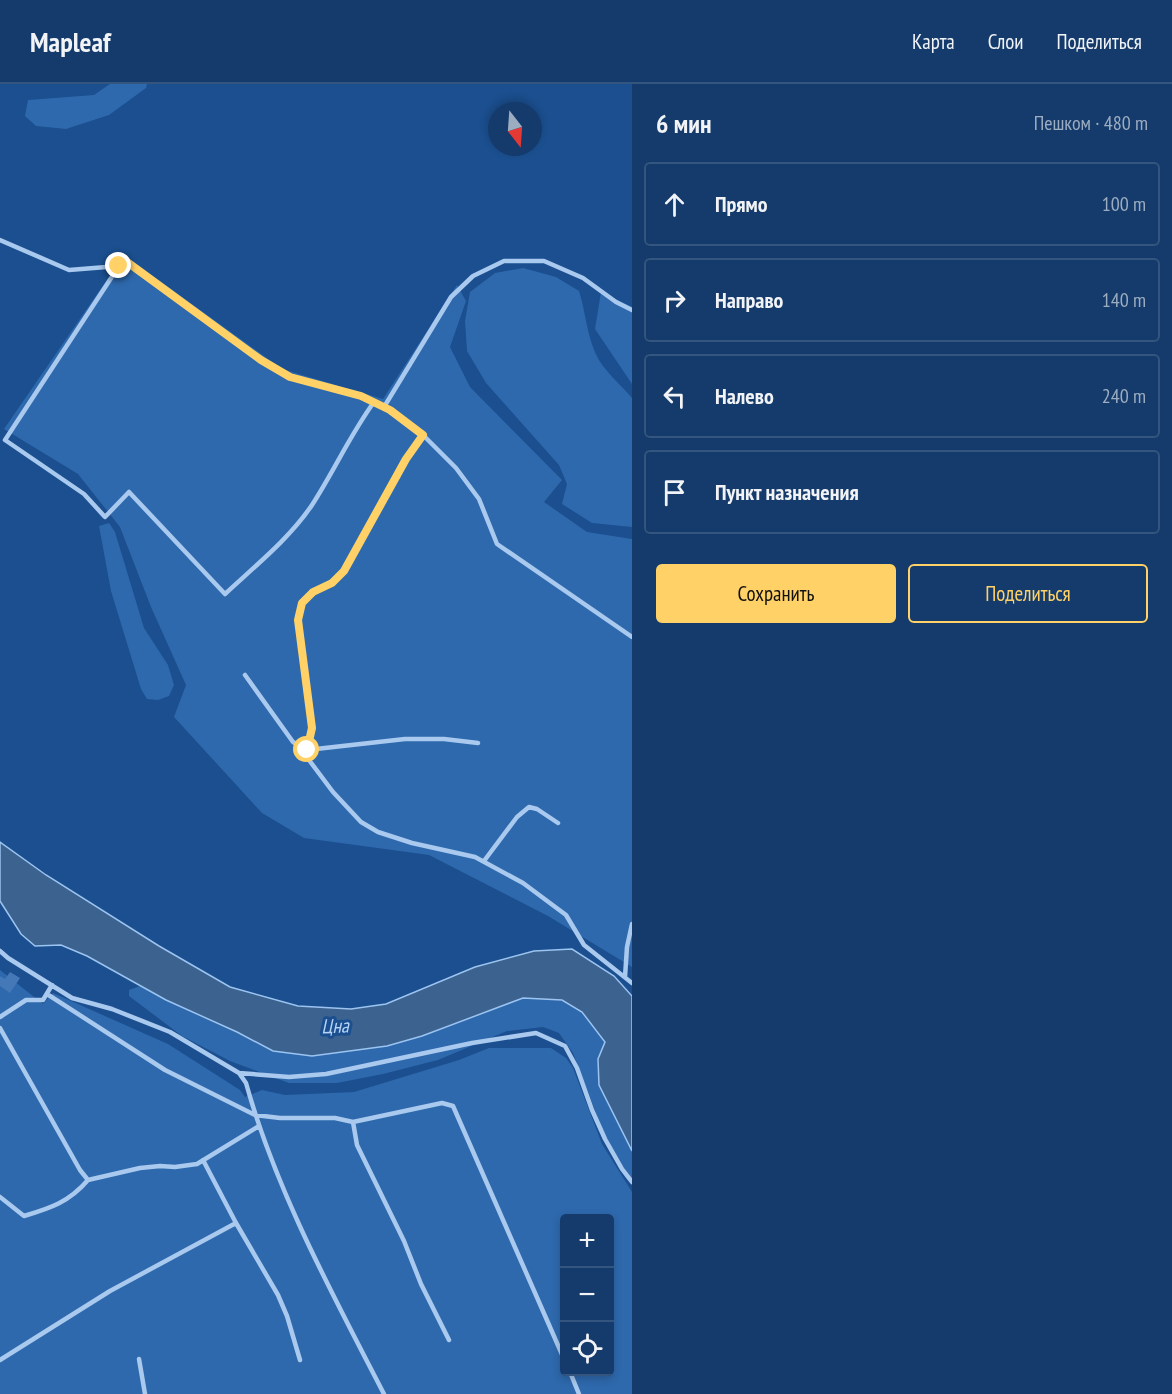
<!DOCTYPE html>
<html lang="ru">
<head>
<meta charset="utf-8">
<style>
	body { margin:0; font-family:"PT Sans Narrow",sans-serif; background:#214673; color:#f1f3f6 }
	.controls { position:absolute; right:18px; bottom:18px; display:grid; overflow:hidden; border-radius:6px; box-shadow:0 3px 9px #0003 }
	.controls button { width:54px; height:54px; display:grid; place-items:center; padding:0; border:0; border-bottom:2px solid #33557e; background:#143b6b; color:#f1f3f6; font:30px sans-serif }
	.compass { position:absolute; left:488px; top:18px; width:54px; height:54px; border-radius:50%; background:#143b6b; box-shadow:0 3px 9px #0003; rotate:163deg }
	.stop { position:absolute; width:18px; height:18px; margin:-14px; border:4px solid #ffd166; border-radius:50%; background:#fff }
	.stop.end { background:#ffd166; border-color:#fff; box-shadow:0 2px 6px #0008 }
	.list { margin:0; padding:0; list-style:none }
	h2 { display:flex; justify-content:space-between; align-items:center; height:78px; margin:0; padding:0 24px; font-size:26px }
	h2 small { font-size:20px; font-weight:400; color:#9dadc1 }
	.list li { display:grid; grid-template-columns:39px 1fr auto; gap:18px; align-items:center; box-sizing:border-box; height:84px; margin:0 12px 12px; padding:0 12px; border:2px solid #33557e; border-radius:6px }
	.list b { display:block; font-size:22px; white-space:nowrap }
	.list em { font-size:20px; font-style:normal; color:#9dadc1 }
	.actions { display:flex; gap:12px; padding:18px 24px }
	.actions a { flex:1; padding:14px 0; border:2px solid #ffd166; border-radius:6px; text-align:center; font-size:21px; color:#ffd166 }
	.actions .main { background:#ffd166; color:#111 }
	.icon { flex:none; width:33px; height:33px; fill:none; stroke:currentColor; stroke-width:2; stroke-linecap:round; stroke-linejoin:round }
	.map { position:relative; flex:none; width:632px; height:1310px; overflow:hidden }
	header { display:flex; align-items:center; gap:36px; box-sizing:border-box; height:84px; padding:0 30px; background:#143b6b; border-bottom:2px solid #33557e }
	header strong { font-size:28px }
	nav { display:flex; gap:33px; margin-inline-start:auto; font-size:21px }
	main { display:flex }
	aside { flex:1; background:#143b6b }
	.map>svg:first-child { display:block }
</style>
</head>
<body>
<header>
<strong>Mapleaf</strong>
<nav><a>Карта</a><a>Слои</a><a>Поделиться</a></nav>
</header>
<main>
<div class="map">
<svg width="632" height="1310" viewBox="0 0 632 1310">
	<rect width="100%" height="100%" fill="#1b4f8f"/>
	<path fill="#2e69ad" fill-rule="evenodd" d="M110,0h37l-1,4 -37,27 -43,14 -30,-3 -11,-10 3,-16 66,-5z
		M124,171l158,114 101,30 74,-114 9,16 -16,46 20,40 92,93 -18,22 43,30 45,7v428l-84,-51 -119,-61 -125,-17 -42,-25 -88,-96 12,-32 -35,-78 -31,-80 -42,-53 -74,-45z
		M523,184l33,9 23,14c8,25 8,53 24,75 9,12 20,21 29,32v129l-40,-4 -30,-19 5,-20 -8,-19 -73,-82 -19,-32 -2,-30 5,-29 25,-19z
		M601,208l31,15v77l-37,-55z
		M109,439l6,9 29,96 24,37 6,20 -5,11 -11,4 -11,-1 -6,-10 -30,-98 -12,-65z
		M0,886l43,34 10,-11 115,51 72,46 5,7 17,-7 23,5 69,-3 105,-32 30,-12h62l15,10 7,10 29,76 30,48v202h-632zM564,1134h46v154h-46z
		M140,902l26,14 71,32 36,19 39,5 75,-10 35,-10 101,-38 38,2 21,12 23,30 -7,17 1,26 33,66v34l-7,-8 -24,-51 -28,-73 -14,-20 -16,-6 -36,4 -69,29 -55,14 -46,9h-48l-59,-22 -48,-25 -53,-40v-6z"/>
	<path fill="#3c6290" stroke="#9cc4f0" stroke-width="1.5" d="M0,758l46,33 113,71 71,41 68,19 53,3 35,-5 89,-37 59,-16 38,-2 42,27 18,20v155l-33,-66 -1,-26 7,-17 -23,-30 -20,-12 -39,-2 -101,38 -35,10 -75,10 -39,-5 -36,-19 -71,-32 -79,-44 -26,-11 -26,1 -14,-12 -21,-33z"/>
	<path fill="#4478b7" d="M10,888l10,6 -10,15 -10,-7v-10l5,3z"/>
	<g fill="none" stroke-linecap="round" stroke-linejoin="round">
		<path stroke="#a9c9ee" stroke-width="4.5" d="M0,156l69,30 50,-4
			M374,318c-24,33 -40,69 -62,103 -23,34 -57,61 -87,89l-96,-102 -24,25 -21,-23 -79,-54 114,-174 8,-4 134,98 29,17 71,19 29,14 35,27 31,31 23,31 18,45 135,93
			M384,323l67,-110 22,-21 31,-15h40l39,17 33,24 16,8
			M423,351l-17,24 -62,112 -12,12 -19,9 -11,11 -4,17 14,108 -6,28 27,36 28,30 17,10 34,11 63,14 48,26 43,32 18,30 48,38
			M245,591l48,67 14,8 98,-11h39l34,4
			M484,777l33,-44 12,-10 8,2 21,14
			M0,867l8,7 64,40 40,11 58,23 69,41 50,4 37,-3 146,-31 64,-10 29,13 12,22 15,42 13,29 17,30 10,13
			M625,893l2,-30 5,-23
			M47,910l118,76 90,45 25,3h55l18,4 89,-19 11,3 111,253
			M0,933l26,-17h17l9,-15
			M0,944l80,142 8,10 52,-12 20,-2 15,1 22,-3 62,-38
			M239,989l7,10c30,108 87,212 138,311
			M353,1038l4,23 47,96 17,43 28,56
			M203,1076l33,63 42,72 9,21 13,44
			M0,1113l24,19c27,-8 45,-14 64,-36
			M139,1275l6,35
			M0,1276l110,-69 126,-68
			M570,1288l9,22"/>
	</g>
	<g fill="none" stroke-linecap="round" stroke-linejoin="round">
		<path stroke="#ffd166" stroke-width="8" d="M119,182l8,-4 134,98 29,17 71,19 29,14 33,25 -17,24 -62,112 -12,12 -19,9 -11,11 -4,17 14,108 -5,22"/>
	</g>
	<g text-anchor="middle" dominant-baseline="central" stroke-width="6" stroke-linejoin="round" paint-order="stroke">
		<g font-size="20" font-style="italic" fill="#b5d3f5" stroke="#1b4f8f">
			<text transform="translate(335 942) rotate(-2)">Цна</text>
		</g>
	</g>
</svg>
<div class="controls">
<button>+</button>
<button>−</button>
<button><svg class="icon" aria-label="locate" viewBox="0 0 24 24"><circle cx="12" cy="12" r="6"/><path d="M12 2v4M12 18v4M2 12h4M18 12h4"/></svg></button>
</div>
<svg class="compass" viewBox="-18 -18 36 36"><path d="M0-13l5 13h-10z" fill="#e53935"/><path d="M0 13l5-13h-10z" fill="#9dadc1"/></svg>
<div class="stop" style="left:307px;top:666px"></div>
<div class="stop end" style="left:119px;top:182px"></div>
</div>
<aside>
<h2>6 мин<small>Пешком · 480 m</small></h2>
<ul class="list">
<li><svg class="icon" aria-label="ahead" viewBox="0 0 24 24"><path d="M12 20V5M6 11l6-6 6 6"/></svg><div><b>Прямо</b></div><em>100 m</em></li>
<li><svg class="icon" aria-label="right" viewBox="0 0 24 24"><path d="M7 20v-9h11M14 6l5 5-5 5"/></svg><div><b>Направо</b></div><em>140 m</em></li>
<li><svg class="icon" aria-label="left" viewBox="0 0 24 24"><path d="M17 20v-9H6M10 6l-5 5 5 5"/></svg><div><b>Налево</b></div><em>240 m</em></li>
<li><svg class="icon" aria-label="arrive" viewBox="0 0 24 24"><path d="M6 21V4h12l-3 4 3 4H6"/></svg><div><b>Пункт назначения</b></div></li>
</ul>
<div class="actions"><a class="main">Сохранить</a><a>Поделиться</a></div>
</aside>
</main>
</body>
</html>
